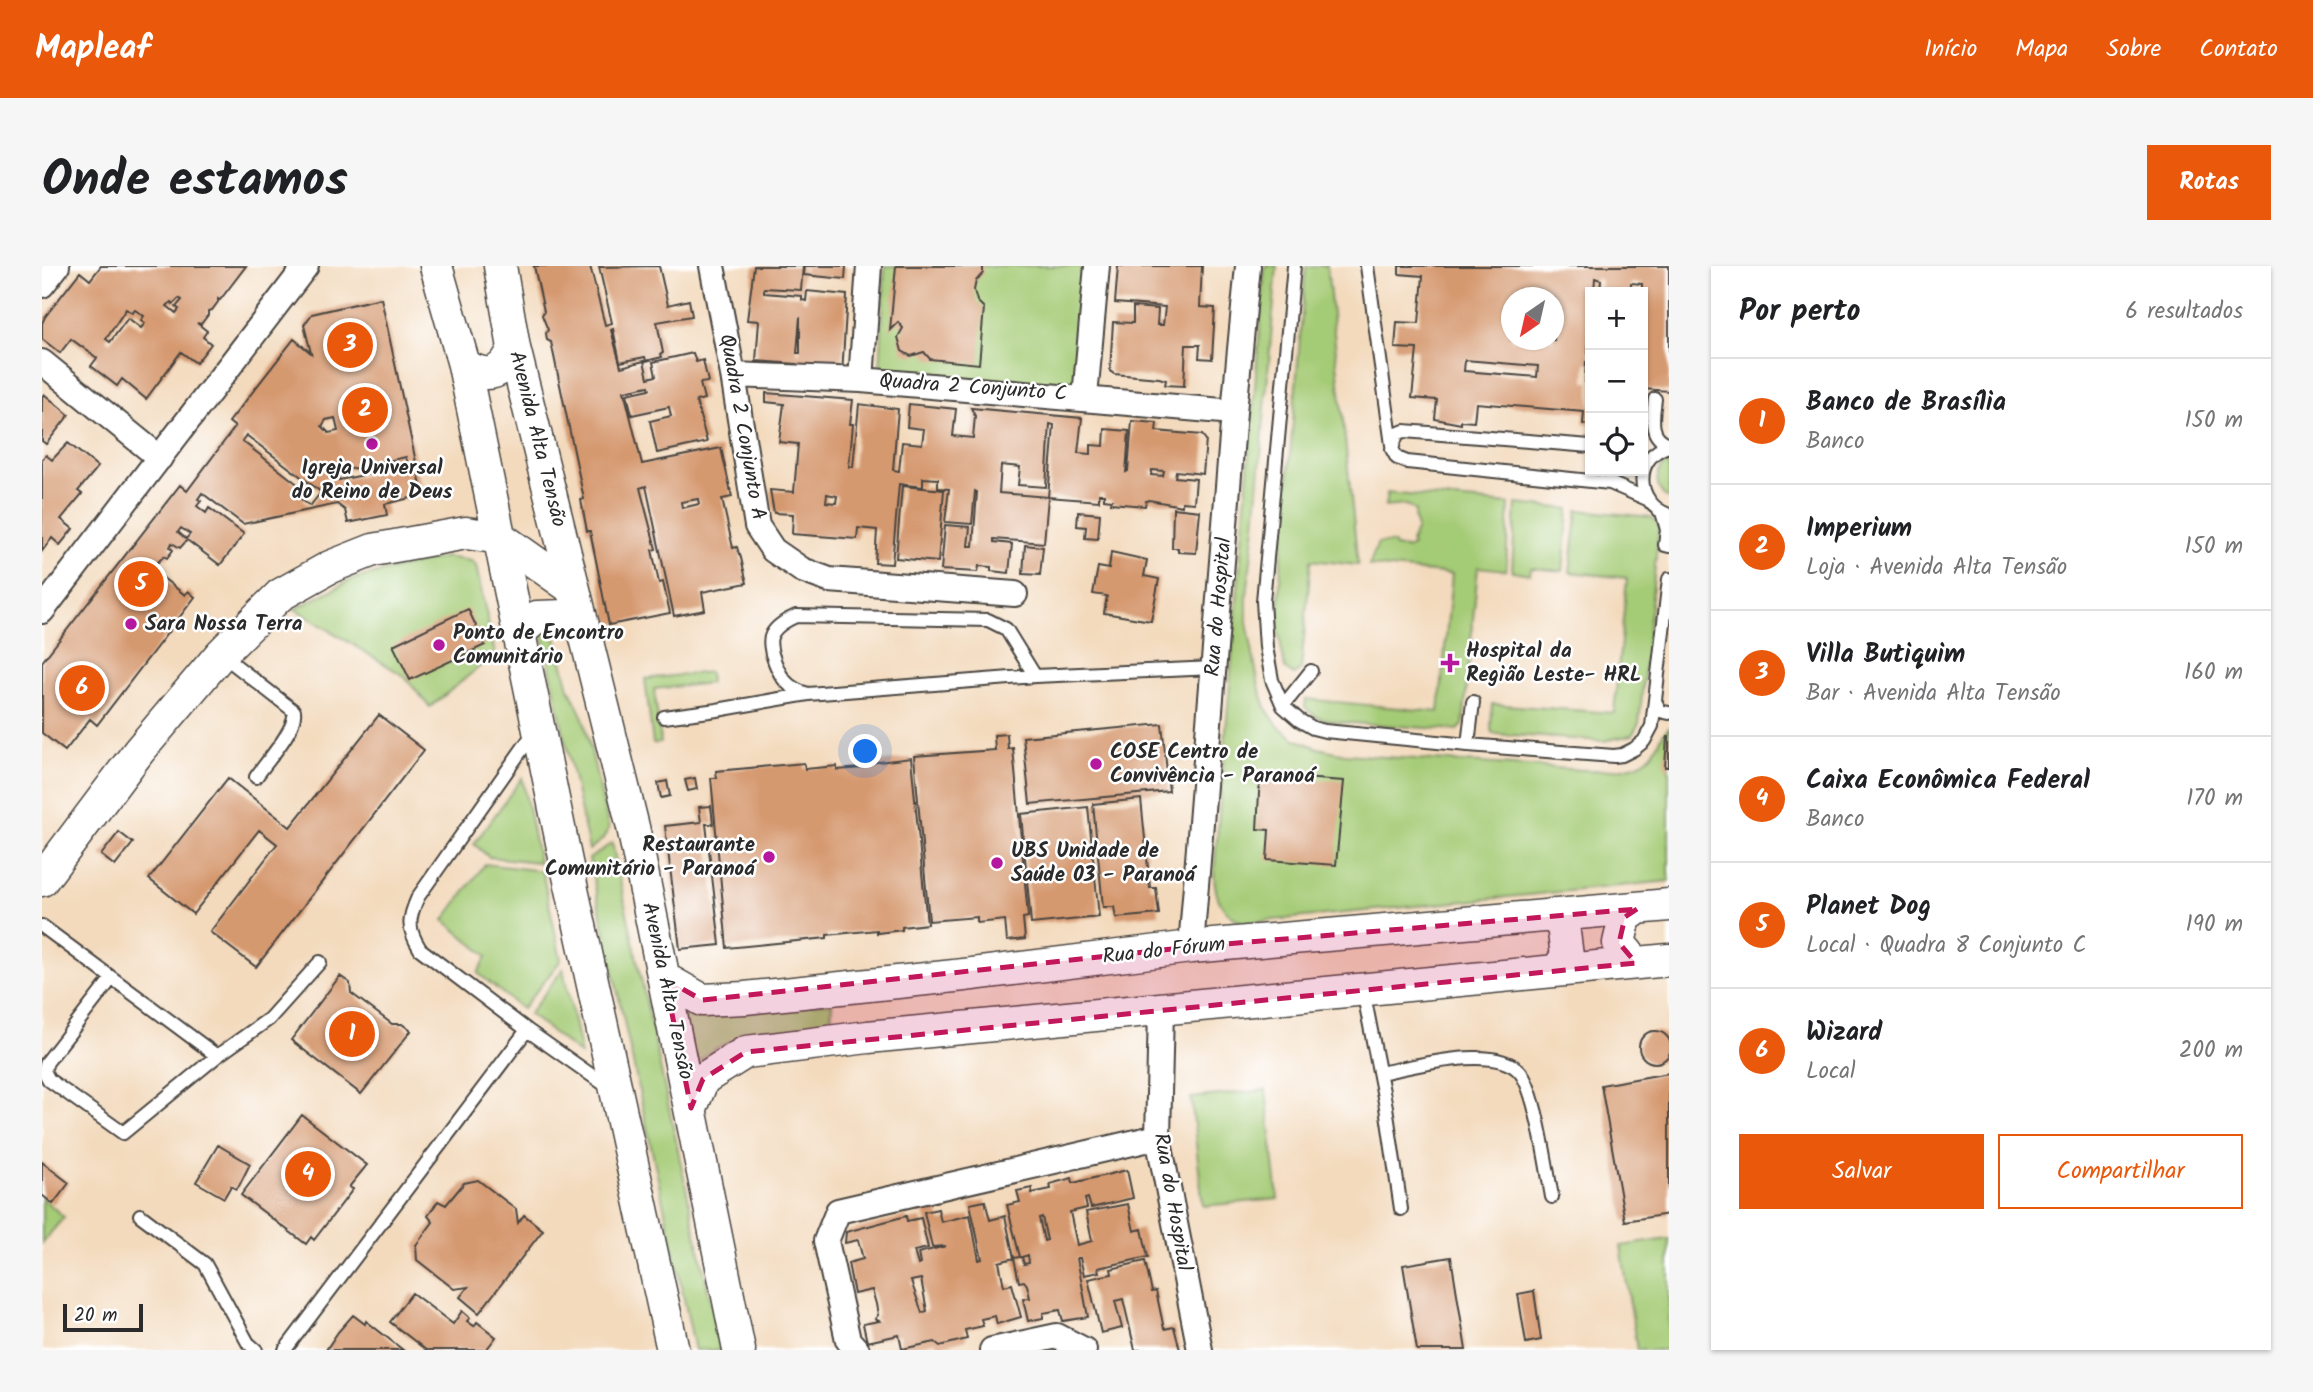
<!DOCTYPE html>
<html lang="pt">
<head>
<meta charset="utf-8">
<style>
	body { margin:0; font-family:Kalam,sans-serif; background:#f6f6f6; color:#202124 }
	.controls { position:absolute; right:21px; top:21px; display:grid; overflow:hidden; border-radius:0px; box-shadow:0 2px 5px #0004 }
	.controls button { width:63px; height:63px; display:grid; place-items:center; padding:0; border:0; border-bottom:2px solid #e0e0e0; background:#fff; color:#202124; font:35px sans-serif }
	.compass { position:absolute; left:1459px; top:21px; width:63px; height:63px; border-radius:50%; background:#fff; box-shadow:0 2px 5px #0004; rotate:214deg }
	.scale { position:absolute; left:21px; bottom:18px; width:80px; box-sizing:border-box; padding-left:7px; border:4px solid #2b2b2b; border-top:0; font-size:19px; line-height:24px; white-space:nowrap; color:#2b2b2b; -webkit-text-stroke:5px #fff; paint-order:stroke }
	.you { position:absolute; left:824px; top:486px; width:24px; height:24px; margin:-18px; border:5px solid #fff; border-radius:50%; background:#1a73e8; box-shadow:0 0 0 10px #1a73e833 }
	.badge { display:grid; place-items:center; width:46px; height:46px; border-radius:50%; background:#ea580c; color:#fff; font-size:23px; font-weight:700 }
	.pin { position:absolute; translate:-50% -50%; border:4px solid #fff; box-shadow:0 2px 7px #0006 }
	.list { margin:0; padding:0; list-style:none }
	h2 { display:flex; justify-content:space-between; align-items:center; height:91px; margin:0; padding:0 28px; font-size:30px }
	h2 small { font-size:23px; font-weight:400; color:#757577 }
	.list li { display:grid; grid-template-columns:46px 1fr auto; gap:21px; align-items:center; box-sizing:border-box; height:126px; padding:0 28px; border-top:2px solid #e0e0e0 }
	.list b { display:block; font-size:26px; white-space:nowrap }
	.list p { margin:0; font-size:23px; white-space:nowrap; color:#757577 }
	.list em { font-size:23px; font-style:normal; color:#757577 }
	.actions { display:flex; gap:14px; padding:21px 28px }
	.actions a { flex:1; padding:16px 0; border:2px solid #ea580c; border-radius:0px; text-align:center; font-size:24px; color:#ea580c }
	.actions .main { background:#ea580c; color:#fff }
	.icon { flex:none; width:38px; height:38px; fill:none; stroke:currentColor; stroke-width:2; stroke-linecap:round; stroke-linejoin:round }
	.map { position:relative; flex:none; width:1627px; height:1084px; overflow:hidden; border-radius:0px }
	header { display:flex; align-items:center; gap:42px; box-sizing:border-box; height:98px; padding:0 35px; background:#ea580c; color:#fff }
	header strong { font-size:33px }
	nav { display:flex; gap:38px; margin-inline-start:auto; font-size:24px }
	.intro { display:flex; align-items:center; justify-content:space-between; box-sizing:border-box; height:168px; padding:0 42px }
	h1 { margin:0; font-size:49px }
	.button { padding:18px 32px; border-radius:0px; background:#ea580c; color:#fff; font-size:24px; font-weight:700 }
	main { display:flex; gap:42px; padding:0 42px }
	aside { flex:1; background:#fff; border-radius:0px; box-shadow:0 2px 5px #0004 }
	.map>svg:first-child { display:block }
</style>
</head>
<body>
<header>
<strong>Mapleaf</strong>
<nav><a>Início</a><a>Mapa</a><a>Sobre</a><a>Contato</a></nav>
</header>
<div class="intro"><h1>Onde estamos</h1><a class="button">Rotas</a></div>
<main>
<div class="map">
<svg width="1627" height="1084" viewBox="0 0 1627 1084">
	<rect width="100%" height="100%" fill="#fff"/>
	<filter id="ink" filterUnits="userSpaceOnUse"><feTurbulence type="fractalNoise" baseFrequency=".0143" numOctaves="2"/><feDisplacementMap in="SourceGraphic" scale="14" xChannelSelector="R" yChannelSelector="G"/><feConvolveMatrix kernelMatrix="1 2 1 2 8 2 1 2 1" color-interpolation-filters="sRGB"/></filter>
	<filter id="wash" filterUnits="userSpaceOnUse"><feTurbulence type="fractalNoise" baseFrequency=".00686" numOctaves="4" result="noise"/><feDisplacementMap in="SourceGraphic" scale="28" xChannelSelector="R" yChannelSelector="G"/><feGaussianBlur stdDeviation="1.57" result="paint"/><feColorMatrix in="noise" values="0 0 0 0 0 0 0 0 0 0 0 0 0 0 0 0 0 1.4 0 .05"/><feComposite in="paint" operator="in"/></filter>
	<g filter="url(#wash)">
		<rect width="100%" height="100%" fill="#f3dabd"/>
		<path fill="#a4cb75" stroke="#687b50" stroke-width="2" d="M843,0h201l-10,121 -196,-15z
			M1223,0h12l-22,260 -8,69v27l12,65 8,23 11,16 17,13 23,9 27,6c61,5 122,8 183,12 32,2 77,9 107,-1 25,-8 23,-31 34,-38v154l-425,42c-23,-10 -29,-25 -30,-49z
			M1264,0h21l31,299 -47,-5 -10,110 -7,5 -9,-6 -7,-41 3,-64z
			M1627,195v38c-16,-10 -15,-28 0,-38z
			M1345,227l122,11 -3,66 -28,-3 -15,158 -5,5 -123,-8 -20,-6 -10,-9 1,-8 133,13 13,-138 -83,-8 9,-23h15l2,4 12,2 5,-3 -1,-4 6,-14 -3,-9 1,-8 -9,-6 -21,2z
			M1474,238l53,5 -6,62 -32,-3 -1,6 -18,-3z
			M1536,244l73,7 6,5 2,5 -20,196 -7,12 -29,6 -107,-7 -4,-1 -1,-4 1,-25 122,9 13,-135 -57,-6z
			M403,291l26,4 5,5 19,88 -65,53 -26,-31 -109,-67 58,-30z
			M499,361l9,3 5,4 14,54 15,32 25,109 -6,10 -14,11z
			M667,406l1,11 -56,6 7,54 -8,1 -8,-65z
			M480,512l17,84 -50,-5 -15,-13z
			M570,577l109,507h-26l-106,-491z
			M443,598l57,7 19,89 -39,49 -44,-36 9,-17 -43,-36z
			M521,703l18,86 -52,-41z
			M790,736l-1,27 -91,9 -26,11 -18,15 -19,-55 17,5 14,1z
			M1224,824l12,109 -75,7 -12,-108z
			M0,932l22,19 -22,26z
			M1627,973v111h-32l-16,-104z"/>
		<g id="blocks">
			<path fill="#d5996f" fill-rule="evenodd" d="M59,0h145l-26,34 -2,-1v3l-6,8 -4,1v4l-7,9 -4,-1 10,8 -4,6 8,7 -15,19 -15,-11 -35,47 -24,-20 -5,7 -26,-20 6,-8 -26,-19 -11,14 -18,-14v-16l3,-6 35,-45 10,8zM137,32l3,2 -6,7 3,2 -3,4 -9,-7 4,-4 2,2zM84,43l6,4 3,-3 9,6 -3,4 4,3 -4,5 -13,-10 -18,24 -4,-3z
				M492,0h56l15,59 7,-2 -13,-56 60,-1 9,39 21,-5 3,16 -35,6 6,31 -2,1 1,3 -16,4 -1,-4 -25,5 -7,-33 -2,1 10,37 23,-6 4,17 8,-2 -3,-14 40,-9 3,9 7,-2 5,22 -8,1 4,16 -8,2 11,41 -50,11 -7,-32 21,-5 -2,-9 -37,8 -5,-21 23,-5 -1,-3 -25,5 18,73 79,-16 11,49 -10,2 11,49 4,-1 2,7h1l7,29 -45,9 3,18 -31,6 -28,-130 -6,2 16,61 -4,1 7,33 4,-1 7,31 -61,12 -19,-94h-3l-6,-31 3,-1 -33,-157 -4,-2 -1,-7 2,-3 -6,-15 2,-4zM656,233l1,5 -17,4 -1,-6z
				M712,0h49l-2,24 -37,-2v5l38,3v4l4,1 1,-10 40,4 -5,80 -47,-4 1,-7 -40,-3 3,-40 -12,-1zM758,51v36h-3z
				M763,0h41l-1,13 -41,-4z
				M854,0h87v7l-7,8 -2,9 3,11 7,7 -5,56 -49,-5 -6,-7 -13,4 -9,-5 -4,-14 5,-9 -5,-6 -8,8z
				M1076,0h84l-2,41 15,1 -3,51 -13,-1 1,-13h-14l-2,41 -19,-1 1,-5 -7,-2 -45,-4 -4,-3 3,-49 20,1v-16l25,2 -1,16h6l2,-18 -50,-4z
				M1357,0h270v125l-26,-2 -1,-105 -11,-1 -1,9h-30l1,-12 -6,-2 -1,14h-4l-2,62h2v9l-4,-1 -1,20h5v43l-7,-1 1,-12 -108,-9 -2,19 -13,-1v3l-26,-5 2,-19 -25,-2 5,-49 -22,-1 2,-26 22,1 4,-47 -24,-2zM1469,32h43v42h-43zM1423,94l73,6 -1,11 -73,-6z
				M339,32l42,197 -38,9 2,11 -39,8 -3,-13 -8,-6 -94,20 -41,-31 -4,6 3,2 -4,5 9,7 3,-5 35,26 -24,31 -33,-25 -7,8 -8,-5 -2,4 3,3 -6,8 -3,-2 -10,10 -6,-5 -3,3 40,31 3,-4 7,6 -98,128 -7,-6 -25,32 -23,-18v-71l138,-177 7,6 48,-64 -6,-5 65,-83 17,14 -7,-28 8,-11zM293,152l3,13 -9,2 -7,-7 4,-6zM204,169l75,57 -11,14 -8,-6 7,-7 -67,-52zM364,191l2,9 -69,14 -2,-8zM139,262l9,6 -4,5 -8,-7z
				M724,127l87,7 -3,24h3l-4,43h4l6,-63 39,5 -5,61 6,1 3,-29 20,2 2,-15 -17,-2 2,-23 47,5 -3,27 20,2 2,-22 -4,-8 111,10 -4,35 13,1v-9l13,1 1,-17 24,2 -3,41 2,-1 4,-50 25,2 -1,8 46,4 4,5 -3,34 -27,-3 -1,6 21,2 -2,24 -12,-1v4l-33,-6 -3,1 -1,5 -34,-3 1,-3 -8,-1v-5h-5v7l-51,-4 -4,46 -50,-4v3l18,2 -3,29 -18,-2v-4l-12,-1 -1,6 -37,-2 4,-45 25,2 -2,19h5l4,-54 -2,-1 -3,33 -27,-2 4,-33 -11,-1v-9l-15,-1v9l-24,-3 -7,80 -17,-1 2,-33 -19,-2 -1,11 -65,-5 1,-20 -19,-1 -4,-23 24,2 4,-48 -19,-2 5,-38 -18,-2zM1008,158l4,1 -6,72 -49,-4 2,-28 19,2 -2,18 28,2zM1110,204l12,1 -1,5 -12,-1zM785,228l10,2 -1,7 -10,-1z
				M2,128l25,21 -23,29 -4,-3v-44z
				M26,177l30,24 -20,24 4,3 -21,25 12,10 -13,16 -8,-7 -10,13v-92l4,-4 6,5z
				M860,220l42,4 -6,72 -42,-4z
				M1131,242l27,3 -4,42 -18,-1v-4h-6z
				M1036,246l22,2 -2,25 -13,-1 1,-11 -9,-1z
				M983,279l18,2 -3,28 -17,-1z
				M1069,286l36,8 -3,16 15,3 -8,42 -47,-8 3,-17 -14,-2 5,-27 11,2z
				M426,343l17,36 -75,35 -17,-35z
				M337,449l45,35 -168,217 -46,-35 67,-88 -18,-14 -66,84 -44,-35 79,-101 62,49z
				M1120,458l7,67 -139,13 -7,-67z
				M965,468l1,15 5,-1 15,169 -5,1 2,21 -18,2 -2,-21 -28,3v-6l-48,4 -15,-165 81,-6 -1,-15z
				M1625,471h2v30h-4z
				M869,492l16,166 -25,3v3l-25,3v-3l-50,5v3l-100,10 -16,-170h6l-1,-7 88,-8 1,6 32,-3v4l25,-2 -1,-4z
				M1218,509l84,6 -8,84 -69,-5 2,-30 -12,-1z
				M653,512l2,11 -9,2 -3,-11z
				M625,515l3,15 -9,2 -3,-15z
				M1099,533l9,89h6l3,26 -43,4 -2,-11h-11l-10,-103z
				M669,540l2,18h-7l14,121 -40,4 -15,-123 36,-4 -2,-15z
				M1046,541l11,110 -68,7 -10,-110z
				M77,566l14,11 -18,23 -14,-11z
				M298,710l10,7 1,10 41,31h10l9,7 -50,63 -70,-54z
				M1597 781a16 16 0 1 1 32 0a16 16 0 1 1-32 0Z
				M1627,807v141l-44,7 -24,-136z
				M260,849l65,50 -18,22 4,2 -39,51 -3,-3 -5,7 -65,-49z
				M176,879l32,19 -11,22 -3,3 -5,-3 -7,12 -28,-16z
				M0,896l27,21 -16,21 -11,-9z
				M1085,904l6,28 -42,10 -3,-10 -3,1 2,9 -17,4 7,33 15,-4 -6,-29 42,-8 6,27 8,-2 6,28 -50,11 1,4 -15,3 -4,-17h-3l11,59 -25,4 -3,-11 -17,3v5l-15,3 -5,-22 7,-1 -3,-13 -3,-4 -5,1 -5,-24 -15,4 5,24 8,-2 9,33 -24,7 -2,-8 -14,3 2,7 -18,4 2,9 -27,7 -5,-4 -33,7 -3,-14 -32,7 -4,-18 16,-3 -4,-2 3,-4 -2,-11 -4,-14 -18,4 -6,-31 15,-4 -5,-19 -13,3 1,-11 60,-16 1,5 14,-3 7,30 -14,3 4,14 2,-1 -2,-11 28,-7 -14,1 -8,-35 14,-3 3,13 29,-7 9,45 3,-1 -12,-55 15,-3 5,19 15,-4 9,42 6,-1 -13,-52 13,-3 -3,-11 15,-3v5l19,-4 -1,-5 22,-6 1,5zM1000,951l5,23 -3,1 -5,-23zM986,989l1,8 -5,1 -2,-7zM879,1013l6,32 -5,2 -11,-32z
				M436,914l38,29 2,14 6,-8 19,15 -64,83 -19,-16 8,-10 -14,2 -37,-29 -1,-15 17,-23 -5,-6 10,-15 8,4 18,-22z
				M1409,991l15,93h-49l-14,-85z
				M1103,995l7,31 4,-1 8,38 10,-2 6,23h-45l-12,-51 -8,2 7,27 -21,5 -13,-54 24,-5 -1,-5z
				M1492,1025l7,49 -15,3 -8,-49z
				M370,1027l41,31 9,-13 8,7 -3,3 7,5 3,-4 19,15 -10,13h-60l-36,-28z
				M311,1049l12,9 1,-3 37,29h-77l12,-18z"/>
		</g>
	</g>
	<g filter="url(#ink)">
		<use href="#blocks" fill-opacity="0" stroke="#494541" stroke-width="2"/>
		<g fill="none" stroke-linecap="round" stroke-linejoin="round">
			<g stroke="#494541" stroke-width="16">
				<path id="service" d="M1252,0l-31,335 3,46 6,33 11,26 16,14 14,8 12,3 143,14 146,11 8,-1 12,-6 10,-8 8,-15 17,-147
					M1325,0l25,179
					M1613,133c-2,18 -7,38 14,45
					M1548,180l-186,-15 -7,3 -5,15 5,9 10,4 203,21 37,16
					M1627,180c-36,10 -35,57 0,69
					M1620,246l5,18 -2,15 4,1
					M179,388l73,57c3,18 -28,51 -38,66
					M993,410l-29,-47 -18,-9 -192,-4c-9,4 -22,11 -25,21 -2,6 0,12 1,17 7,22 14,34 36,40l227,-18 179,-8
					M1613,435l5,10 9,2
					M1241,440l28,-35
					M622,451l53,-7 91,-16
					M493,465l-117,166c-10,22 -11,31 2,52l107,81 84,59
					M1426,479l5,-43
					M0,660l175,130 -94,77 -74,-53 -5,-9 3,-9 65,-84
					M1321,724l23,117 15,102
					M175,790l52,-37 51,-57
					M1338,807c33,-6 115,-30 140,-1 16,19 27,98 32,125
					M98,949l65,49 43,79 8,7
					M243,1084l242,-320"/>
			</g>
			<g stroke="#494541" stroke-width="28">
				<path id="minor" d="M670,0l21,109 24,151 16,24 29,20 27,10 186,14
					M0,19l15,-19
					M0,96l118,96
					M691,109l128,5 373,32
					M819,114l8,-114
					M1043,131l12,-131
					M0,345l264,-345
					M1149,681l43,-535 14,-146
					M1119,744l-3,127 42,213
					M815,1084l-9,-10 -22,-99 12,-30 320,-74
					M950,1084l65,-14 27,14"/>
			</g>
			<g stroke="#494541" stroke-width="35">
				<path id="tertiary" d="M394,0l28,99 102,497 107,488
					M458,0l14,82 119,479 106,523
					M422,99c25,15 39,9 50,-17
					M476,367l19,-16 29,-1 16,8
					M0,614l97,-129 82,-97 59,-59 50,-28 43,-17 93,-17 35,5 72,51
					M1509,649l12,10 4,31 -9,13
					M1594,697l-17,-20 6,-26 12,-8
					M623,713l37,21 43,-2 219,-23 227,-28 478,-42
					M649,842l12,-29 43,-27 122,-15 801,-77"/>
			</g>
			<use href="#service" stroke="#fff" stroke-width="12"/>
			<use href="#minor" stroke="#fff" stroke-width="24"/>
			<use href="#tertiary" stroke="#fff" stroke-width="32"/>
		</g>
	</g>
	<path fill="#c2185b" fill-opacity="0.2" stroke="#c2185b" stroke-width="5" stroke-dasharray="14 9" stroke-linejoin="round" d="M1595,643l-12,8 -6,26 17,20 -890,89 -43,27 -12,29 -26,-129 37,21 489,-53z"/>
	<g fill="#b5179e" stroke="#fff" stroke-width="2.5">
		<circle cx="330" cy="178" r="7"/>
		<circle cx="89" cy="358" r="7"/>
		<circle cx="397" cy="379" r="7"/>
		<path d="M1404.5 386.5h7v7h7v7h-7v7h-7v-7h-7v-7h7z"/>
		<circle cx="1054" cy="498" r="7"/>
		<circle cx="727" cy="591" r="7"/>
		<circle cx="955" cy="597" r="7"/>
	</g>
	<g text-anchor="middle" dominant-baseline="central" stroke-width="5" stroke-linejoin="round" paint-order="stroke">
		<g font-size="21" fill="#2b2b2b" stroke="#fff">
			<text transform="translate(931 122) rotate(4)">Quadra 2 Conjunto C</text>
			<text transform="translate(700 161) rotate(80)">Quadra 2 Conjunto A</text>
			<text transform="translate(495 173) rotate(76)">Avenida Alta Tensão</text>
			<text transform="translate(1177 341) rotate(-85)">Rua do Hospital</text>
			<text transform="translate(1122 685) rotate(-6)">Rua do Fórum</text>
			<text transform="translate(625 725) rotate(78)">Avenida Alta Tensão</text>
			<text transform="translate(1130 936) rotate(80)">Rua do Hospital</text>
		</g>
		<g font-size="21" font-weight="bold" fill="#2b2b2b" stroke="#fff" text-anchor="start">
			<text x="330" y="202" text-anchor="middle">Igreja Universal<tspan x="330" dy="24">do Reino de Deus</tspan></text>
			<text x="103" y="358">Sara Nossa Terra</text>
			<text x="411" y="367">Ponto de Encontro<tspan x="411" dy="24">Comunitário</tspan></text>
			<text x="1424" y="385">Hospital da<tspan x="1424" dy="24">Região Leste- HRL</tspan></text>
			<text x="1068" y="486">COSE Centro de<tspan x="1068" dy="24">Convivência - Paranoá</tspan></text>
			<text x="713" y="579" text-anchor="end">Restaurante<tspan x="713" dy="24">Comunitário - Paranoá</tspan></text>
			<text x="969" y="585">UBS Unidade de<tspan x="969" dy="24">Saúde 03 - Paranoá</tspan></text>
		</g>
	</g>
</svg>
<div class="controls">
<button>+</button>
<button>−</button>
<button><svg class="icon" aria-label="locate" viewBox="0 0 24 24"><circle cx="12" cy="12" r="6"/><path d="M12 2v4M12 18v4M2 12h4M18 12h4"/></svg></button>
</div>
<svg class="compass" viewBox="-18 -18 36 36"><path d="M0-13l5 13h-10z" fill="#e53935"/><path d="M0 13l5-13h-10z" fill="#757577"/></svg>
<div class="scale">20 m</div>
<div class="you"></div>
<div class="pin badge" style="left:310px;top:768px">1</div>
<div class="pin badge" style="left:323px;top:144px">2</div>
<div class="pin badge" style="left:308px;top:79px">3</div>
<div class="pin badge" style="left:266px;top:908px">4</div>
<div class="pin badge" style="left:99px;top:318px">5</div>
<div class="pin badge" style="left:40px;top:422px">6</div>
</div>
<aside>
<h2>Por perto<small>6 resultados</small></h2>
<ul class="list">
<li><span class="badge">1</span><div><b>Banco de Brasília</b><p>Banco</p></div><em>150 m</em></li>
<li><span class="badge">2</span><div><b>Imperium</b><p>Loja · Avenida Alta Tensão</p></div><em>150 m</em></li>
<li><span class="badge">3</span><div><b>Villa Butiquim</b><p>Bar · Avenida Alta Tensão</p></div><em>160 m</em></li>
<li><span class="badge">4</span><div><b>Caixa Econômica Federal</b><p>Banco</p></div><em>170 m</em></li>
<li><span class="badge">5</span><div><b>Planet Dog</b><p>Local · Quadra 8 Conjunto C</p></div><em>190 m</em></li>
<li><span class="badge">6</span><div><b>Wizard</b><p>Local</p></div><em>200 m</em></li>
</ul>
<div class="actions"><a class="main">Salvar</a><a>Compartilhar</a></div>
</aside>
</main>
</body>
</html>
